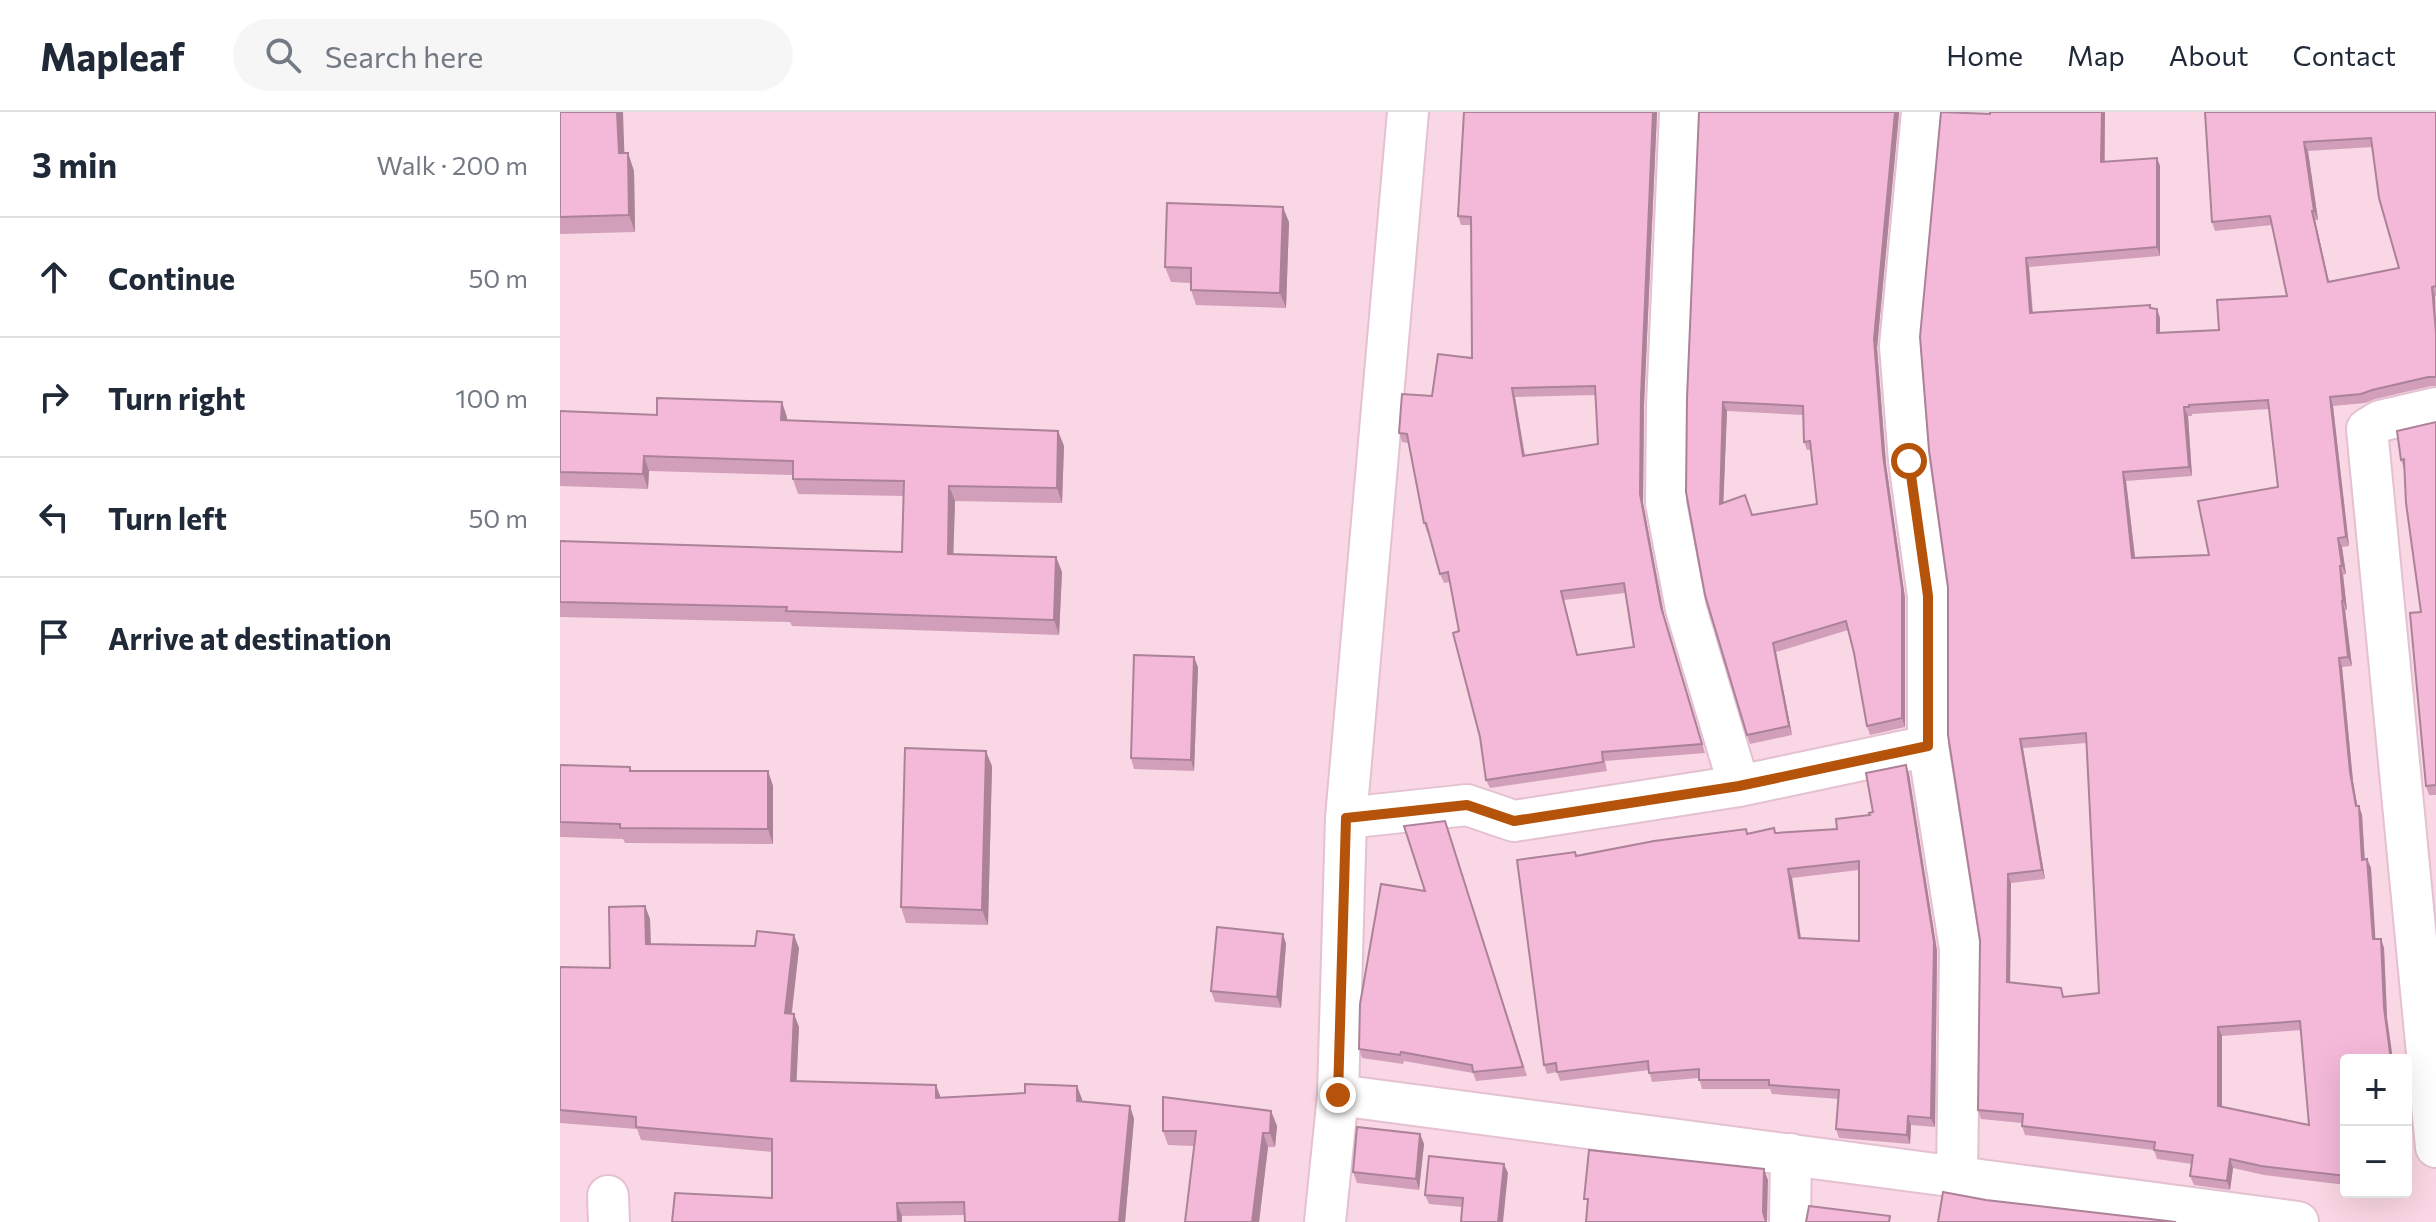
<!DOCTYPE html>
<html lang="en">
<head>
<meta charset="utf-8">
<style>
	body { margin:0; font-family:Commissioner,sans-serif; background:#f6f6f7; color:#1f2937 }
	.controls { position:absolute; right:24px; bottom:24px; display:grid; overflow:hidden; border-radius:8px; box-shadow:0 8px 32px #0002 }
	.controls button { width:72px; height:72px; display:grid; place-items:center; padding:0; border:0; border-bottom:2px solid #e0e1e3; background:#fff; color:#1f2937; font:40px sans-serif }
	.stop { position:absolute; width:24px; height:24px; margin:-18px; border:6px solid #b45309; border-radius:50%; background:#fff }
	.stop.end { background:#b45309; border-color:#fff; box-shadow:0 2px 8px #0008 }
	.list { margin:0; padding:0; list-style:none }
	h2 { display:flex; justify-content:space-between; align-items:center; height:104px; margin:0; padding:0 32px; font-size:34px }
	h2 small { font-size:26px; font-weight:400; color:#747a83 }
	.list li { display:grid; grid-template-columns:52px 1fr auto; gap:24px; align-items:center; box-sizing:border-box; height:120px; padding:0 32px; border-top:2px solid #e0e1e3 }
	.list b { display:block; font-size:30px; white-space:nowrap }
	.list em { font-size:26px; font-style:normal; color:#747a83 }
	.icon { flex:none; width:44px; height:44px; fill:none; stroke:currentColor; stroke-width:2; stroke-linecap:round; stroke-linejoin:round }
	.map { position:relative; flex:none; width:1876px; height:1110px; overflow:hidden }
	header { display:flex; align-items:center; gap:48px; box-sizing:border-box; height:112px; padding:0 40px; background:#fff; border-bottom:2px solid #e0e1e3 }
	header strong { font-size:38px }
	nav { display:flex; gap:44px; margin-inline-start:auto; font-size:28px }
	.search { width:560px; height:72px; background:#f6f6f7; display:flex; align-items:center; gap:20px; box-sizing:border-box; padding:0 28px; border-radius:44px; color:#747a83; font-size:30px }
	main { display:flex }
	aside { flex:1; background:#fff }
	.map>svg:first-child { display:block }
</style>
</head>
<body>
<header>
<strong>Mapleaf</strong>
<div class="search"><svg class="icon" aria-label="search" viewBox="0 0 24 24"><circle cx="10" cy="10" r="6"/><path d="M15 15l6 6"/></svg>Search here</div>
<nav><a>Home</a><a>Map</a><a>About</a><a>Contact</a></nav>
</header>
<main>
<aside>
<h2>3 min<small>Walk · 200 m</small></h2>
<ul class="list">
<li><svg class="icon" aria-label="ahead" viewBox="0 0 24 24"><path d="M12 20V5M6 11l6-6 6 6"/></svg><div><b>Continue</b></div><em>50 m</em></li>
<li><svg class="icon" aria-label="right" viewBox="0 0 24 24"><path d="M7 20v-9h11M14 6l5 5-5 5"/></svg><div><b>Turn right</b></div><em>100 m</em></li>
<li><svg class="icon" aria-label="left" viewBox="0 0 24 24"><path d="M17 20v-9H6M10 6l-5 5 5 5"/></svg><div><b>Turn left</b></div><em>50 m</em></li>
<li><svg class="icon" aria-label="arrive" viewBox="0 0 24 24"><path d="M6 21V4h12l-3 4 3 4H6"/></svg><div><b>Arrive at destination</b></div></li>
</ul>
</aside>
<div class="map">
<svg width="1876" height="1110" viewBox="0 0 1876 1110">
	<rect width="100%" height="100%" fill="#fde3ec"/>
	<path fill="#fad7e4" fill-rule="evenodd" d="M0,0h1876v1110h-1876zM1786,948h60v132h-60z"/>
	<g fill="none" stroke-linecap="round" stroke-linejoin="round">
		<g stroke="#e4c1d1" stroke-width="44">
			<path id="street" d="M1120,0l-13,294 -1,97 20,106 53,177
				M1362,0l-22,234 9,115 19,135v150l32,203 -3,229
				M1876,296l-56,13 -13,8 69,718
				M786,706l121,-13 47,16 225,-35 189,-40
				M778,983l960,127
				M48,1084l1,26
				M765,1110l13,-127 8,-277 62,-706
				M1230,1110l1,-68"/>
		</g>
		<use href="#street" stroke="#fff" stroke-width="40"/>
	</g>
	<path fill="#d29fbb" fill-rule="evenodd" d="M0,0l65,41h3l6,18 1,61 -75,2z
		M904,0h193l-13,293 -1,98 21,112 41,138 -100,8 2,10 -117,17 -4,-8 -6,-43 -30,-155 -6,1 -4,-9 -11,-42h-2l-3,-9 -16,-80 -6,-1 -3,-9 33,-37 40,-38 -1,-133h-10l-3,-9zM1036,283l2,49 -73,11 -10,-58zM1065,481l9,54 -56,8 -14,-55z
		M1139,0h200l-22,236 9,116 19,134v129l-35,8 -3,-9 -13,-73 -6,-23 -72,22 16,83 -42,9 -3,-9 -42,-140zM1167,299l76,4 1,27 3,8h4l6,54 -65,11 -29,-12z
		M1430,0h115v50l52,-4 3,8v90l-131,11 4,45 117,-7 1,4h6l3,9v15l59,-3 68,-34 -15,-71 -57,6 -3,-9 -7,-110h231v184h-1l1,90h-5l-56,13 -10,4 -32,3 16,140 -7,1 4,27 -3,1 4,35h-2l7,56 -10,1 11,114 4,25 5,9 3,44h2l4,9 4,71h6l3,9 3,69 -41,43v125l-82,-10 -31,-7 -3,22 -36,-5 -4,-9 2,-12 -35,-5 -3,-9 -129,-15 -3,-9v-3l-41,-4 -3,-9zM1813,35l26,121 -70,14 -14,-62h3l-10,-69zM1709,297l9,78 -69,68 -74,2 -9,-76 66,-5 -4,-60h4v-2zM1526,631l13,250 -35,4 -3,-9 -51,-6 1,-99 34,-4 -22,-131zM1741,918l8,95 -87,-18v-71z
		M729,110l-3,86 -90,-3 -5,-15v-7l-20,-1 -6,-15z
		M0,299l97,4 130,2v4l271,10 6,15 -2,57 -107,-2 -2,53 103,3 6,15 -3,63 -267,-9 -2,-4 -230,-5v-76l342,11 2,-56 -106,-2 -5,-15v-4l-144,-4 -1,18 -88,-3z
		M1876,310v373h-7l-3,-9 -5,-174 -17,-143 -3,-9z
		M638,555l-4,104 -60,-2 -3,-11z
		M0,653l71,6h137l5,15v58l-148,-1 -2,-4 -63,-2z
		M432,654l-4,159 -82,-2 -5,-16z
		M1349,662l28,177 -2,176 -24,-2 -1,19 -71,-6 -3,-9 2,-30 -66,-5 -2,-5h-68l-3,-11 -47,4 -3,-12 -89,11 -3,-9 -10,2 -3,-9 31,-213 2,4 171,-23 26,-5 2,5 61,-4 33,-14zM1299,758v71l-58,-3 -9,-60z
		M885,709l82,255 -51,5 -3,-8 -69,-12 -1,3 -41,-6 -3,-9 66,-158z
		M85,794l5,13 1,25 148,4 -7,65 2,1 5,13 -3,54 145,16 84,-4 52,-7 5,16 48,4 4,13 -9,103h-160l-1,-7 -62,1 -130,-18v-46l-131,-12 -4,-11 -77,-6v-156l50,1z
		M723,822l3,10 -5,64 -66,-6 -4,-11z
		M711,999l6,15 -2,21h-7l-9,75h-74l9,-76 -26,-1 -5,-14z
		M860,1022l4,10 -5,46 -62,-7 -4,-11z
		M948,1061l-46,34 -33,-3 -4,-9z"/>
	<path fill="#ab8298" d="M57,0h6l2,59 -6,-18z
		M1093,0h4l-13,293 -1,98 21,112 41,138 -44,-146 -21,-113 1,-98z
		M1335,0h4v2l-22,234 9,116 19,134v129l-3,-9 -28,-379z
		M1542,0h3l-1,59 -3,-9z
		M1744,30l4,9 10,69 -4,-9z
		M68,41l6,18 1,61 -6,-17z
		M1597,46l3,8v90l-3,-9z
		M723,95l6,15 -3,86 -6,-15z
		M1752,99l3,9 16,71 -3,-9z
		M1466,146l3,9 4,54 -3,-8z
		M1872,175l3,9 1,37z
		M1597,197l3,9v24l-3,-9z
		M952,276l3,9 11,68 -3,-9z
		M1770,285l3,9 16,140 -3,-9z
		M222,290l5,15v18l-6,-15z
		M1163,290l4,9 -4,102 -3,-9z
		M1624,295l4,9 4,60 -3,-9z
		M498,319l6,15 -2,57 -5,-15z
		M84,344l5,15 -1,18 -5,-15z
		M1563,360l3,9 10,85 -4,-8z
		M389,374l6,15 -2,67 -5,-14z
		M1778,426l4,9 4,27 -4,-8z
		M496,445l6,15 -3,63 -5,-15z
		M1780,454l3,9 4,35 -4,-9z
		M1782,489l3,9 7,56 -4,-9z
		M1213,531l3,9 16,83 -3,-9z
		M634,545l4,10 -4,104 -3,-11z
		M1779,546l3,9 11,114 6,34 -3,-9 -6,-34z
		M1460,627l3,9 22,131 -3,-9z
		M426,639l6,15 -4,159 -6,-15z
		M1346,653l3,9 28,177 -2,176 -4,-9z
		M208,659l5,15v58l-5,-15z
		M1799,694l3,9 3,53 -3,-8z
		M1807,747l4,9 5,80 -3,-9z
		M1228,757l4,9 10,69 -3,-9z
		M1448,762l3,9 -1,108 -3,-9z
		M85,794l5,13 1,38 -5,-13z
		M723,822l3,10 -5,64 -4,-11z
		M234,823l5,13 -9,78 -5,-13z
		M1821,827l3,9 3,69 6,43h-2l-7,-52z
		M234,902l5,13 -3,67 -5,-13z
		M1658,915l4,9v79l-4,-9z
		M376,973l5,13h-5z
		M517,974l5,13 -1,15 -4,-13z
		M570,994l4,13 -9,103h-6z
		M711,999l6,15 -2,21 -5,-14z
		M1348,1004l3,9 -1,19 -3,-9z
		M703,1021l5,14 -9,75h-7z
		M860,1022l4,10 -5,46 -3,-11z
		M1846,1044l3,21 -3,10z
		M1670,1047l3,9 -3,22 -3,-9z
		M944,1052l4,9 -5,49h-5z
		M1204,1057l4,11 -1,42 -4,-10z
		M337,1091l5,13v6h-4z"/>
	<path fill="#f4b9d9" stroke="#ab8298" stroke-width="2" fill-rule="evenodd" d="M0,0h57l2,41h9l1,62 -69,2z
		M904,0h189l-12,284 -1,98 21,113 41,137 -100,8 1,10 -117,18 -6,-43 -27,-104 6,-2 -11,-59 -8,2 -14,-51h-2l-17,-89 -8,-1 3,-39 30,2 6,-42 34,4 -1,-141 -13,-1zM1035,274l3,58 -75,12 -11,-68zM1064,471l10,64 -57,8 -16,-64z
		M1139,0h196l-21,227 9,116 19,134v129l-35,8 -13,-73 -8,-32 -73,22 16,83 -42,9 -42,-140 -19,-103 1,-94zM1163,290l80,4 1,36 6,-1 7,63 -65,11 -7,-20 -25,9z
		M1381,0l49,2v-2h112l-1,50 56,-4v89l-131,11 4,55 120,-8v3l7,1v24l62,-3 -2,-30 70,-4 -17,-80 -58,6 -7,-110h231v174l-4,1 4,46v44h-8l-56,13 -11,4 -31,3 16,140 -8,1 4,28h-2l3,35h-1l6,56 -9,1 11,114 6,34h3l3,54 5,-1 6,80h8l3,69 7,52h-45v116l-85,-10 -31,-7 -3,22 -37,-5 3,-21 -39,-5 1,-8 -133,-16 1,-12 -45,-4 2,-170 -32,-205v-148l-19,-137 -9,-113zM1811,26l8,60 20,70 -71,14 -16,-71h2l-10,-69zM1708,288l10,87 -80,14 11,54 -77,3 -9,-86 66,-5 -5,-60h5v-2zM1526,621l13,260 -36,4 -2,-9 -54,-6 1,-108 34,-4 -22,-131zM1740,909l9,104 -91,-19v-79z
		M607,91l116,4 -3,86 -89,-3v-22l-26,-1z
		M97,286l125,4 -1,18 277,11 -1,57 -108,-2 -1,68 108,3 -2,63 -268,-9 1,-4 -227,-5v-61l342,11 2,-71 -111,-2v-18l-149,-5 -1,18 -83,-2v-61l97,4z
		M1876,310v363l-10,1 -16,-173 11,-1 -15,-109 -2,-44 -3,1 -4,-29z
		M574,543l60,2 -3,103 -60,-2z
		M345,636l81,3 -4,159 -81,-3z
		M0,653l70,2v4h138v58l-148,-1v-4l-60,-2z
		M1346,653l28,177 -3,176 -23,-2 -1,19 -71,-6 3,-39 -70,-5v-5h-70v-11l-50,4 -1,-12 -91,11 -1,-9 -12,2 -27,-205 58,-8 1,4 78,-15 92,-12 1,5 27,-6 1,5 62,-4 -1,-10 34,-4 -1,-2 4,-1 -7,-39zM1299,749v80l-60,-3 -11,-69z
		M885,709l78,246 -50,5 -1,-7 -71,-13 -1,3 -41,-6 1,-45 21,-120 44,7 -21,-65z
		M85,794l1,38 109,2 2,-15 37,4 -9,78 9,1 -3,67 145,4v13l89,-5v-9l52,2v15l53,5 -11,116h-154l-1,-20 -67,1 1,19h-226l3,-29 97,5v-59l-136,-12v-10l-76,-7v-143l50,1 -1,-61z
		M657,815l66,7 -6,63 -66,-6z
		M603,985l108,14 -1,22h-7l-11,89h-67l11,-91h-33z
		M797,1015l63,7 -4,45 -63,-7z
		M1029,1038l175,19 -1,43 3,10h-180l2,-23h-4z
		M869,1044l75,8 -6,58h-37l2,-24 -38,-3z
		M1383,1080l43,8 190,22h-238z
		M1249,1094l81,10 -1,6h-83z"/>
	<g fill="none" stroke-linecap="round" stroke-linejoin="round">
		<path stroke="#b45309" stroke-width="10" d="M778,983l8,-277 121,-13 47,16 225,-35 189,-40v-150l-19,-135"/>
	</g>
</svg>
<div class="controls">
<button>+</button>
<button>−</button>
</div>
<div class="stop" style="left:1349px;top:349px"></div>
<div class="stop end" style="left:778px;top:983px"></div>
</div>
</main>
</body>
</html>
